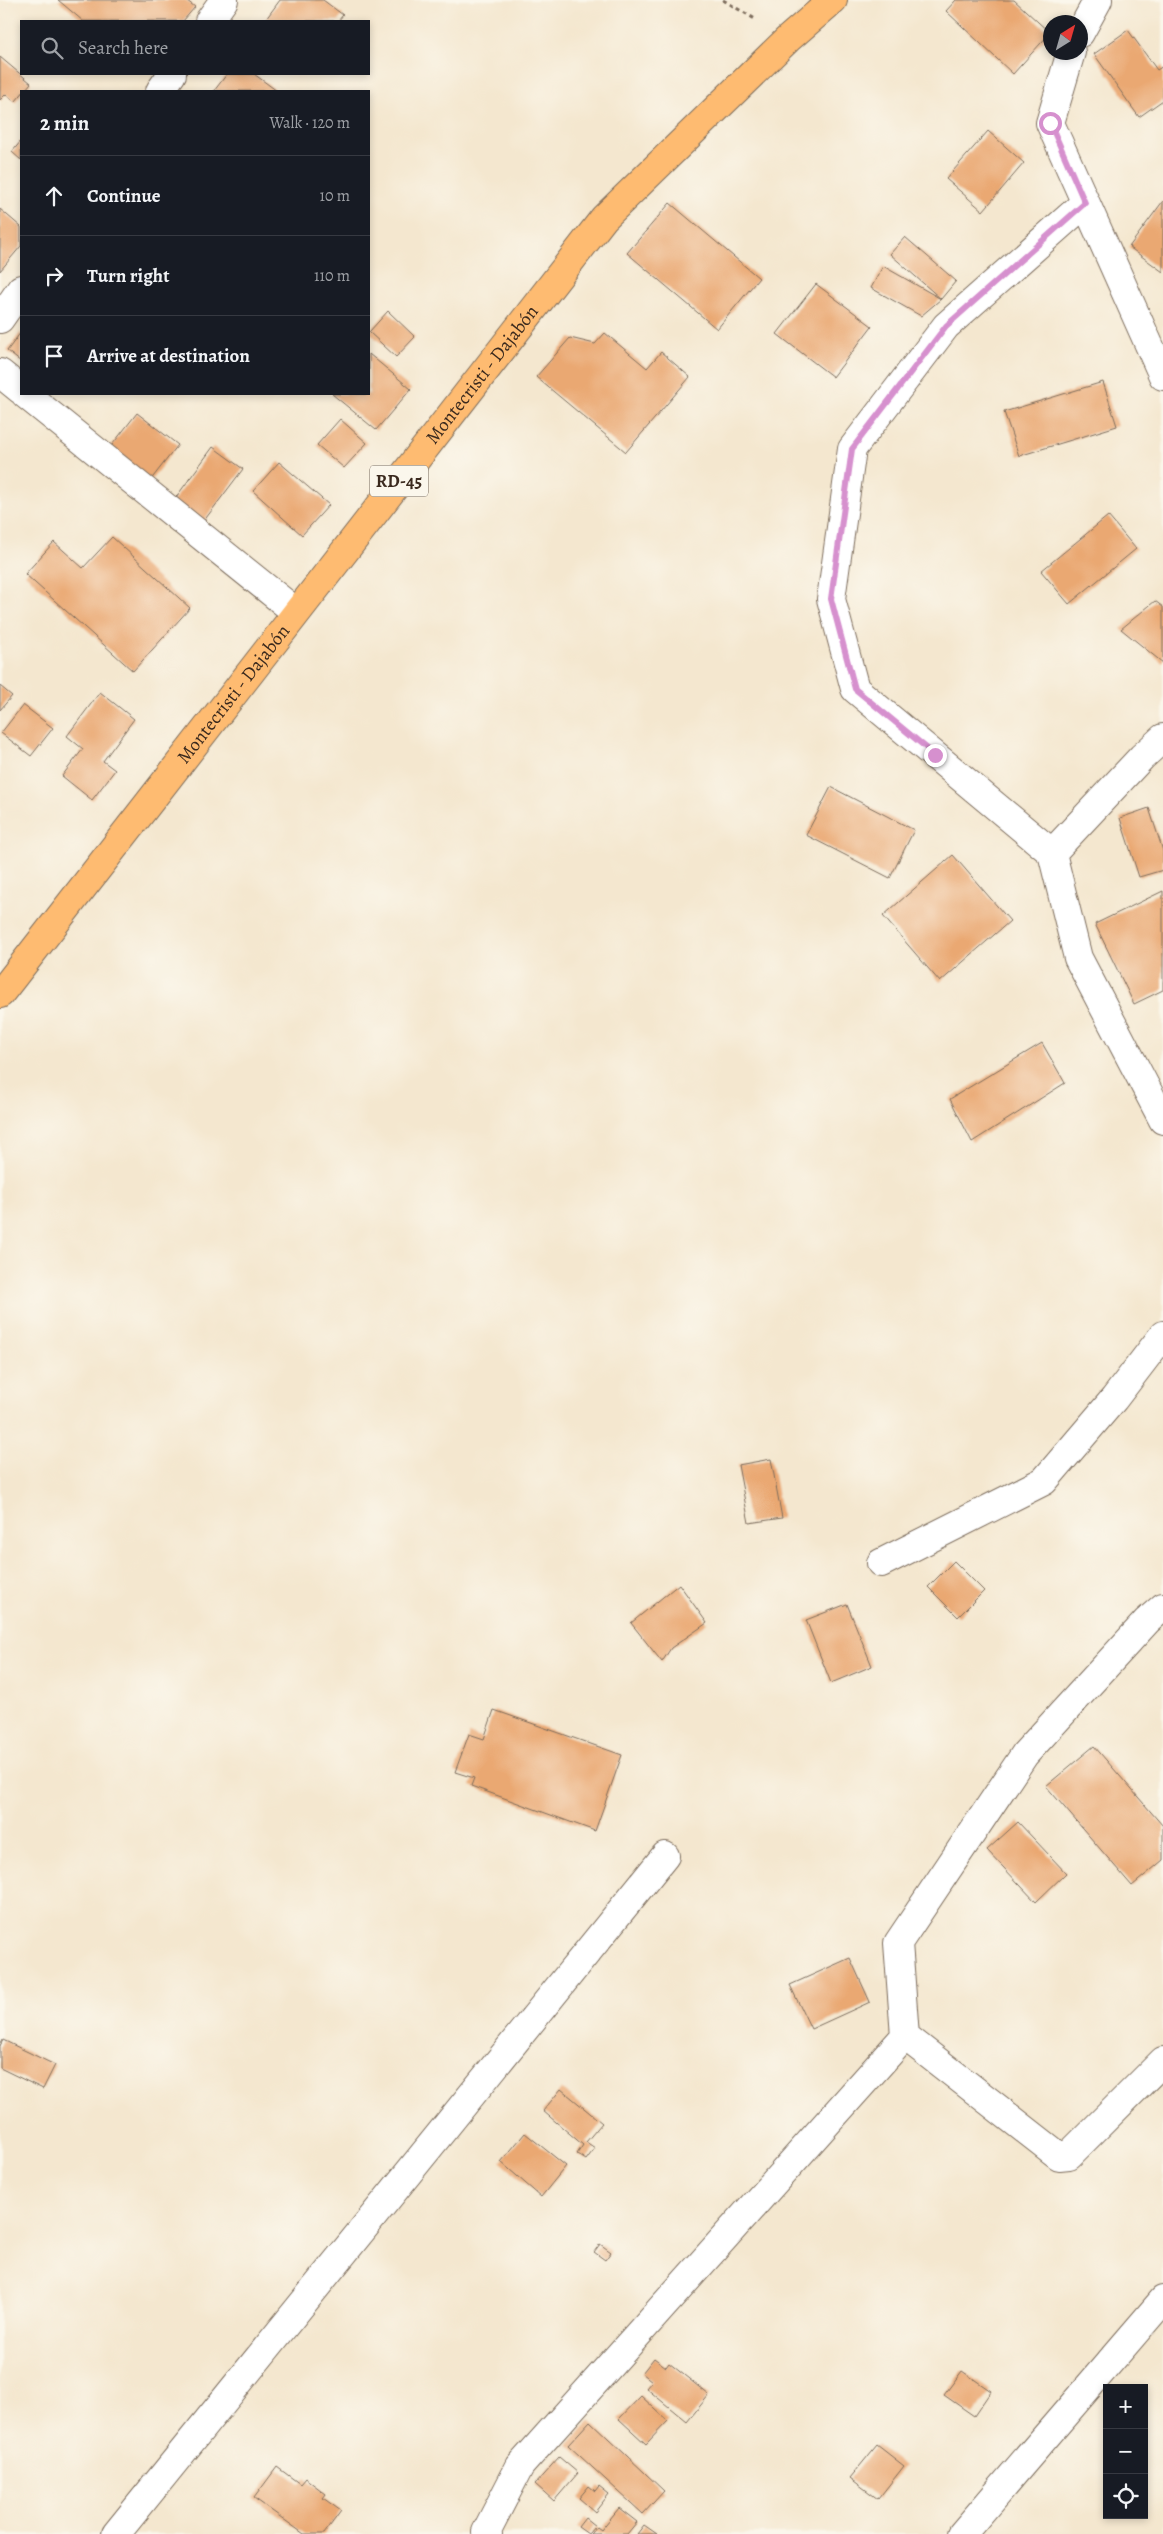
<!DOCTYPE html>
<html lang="en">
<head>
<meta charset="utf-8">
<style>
	body { margin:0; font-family:Alegreya,serif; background:#242831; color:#f1f3f6 }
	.controls { position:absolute; right:15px; bottom:15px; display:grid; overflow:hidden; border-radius:0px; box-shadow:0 2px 8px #0003 }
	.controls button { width:45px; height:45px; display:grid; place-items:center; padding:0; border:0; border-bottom:1px solid #363941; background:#171b24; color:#f1f3f6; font:25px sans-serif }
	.compass { position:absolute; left:1043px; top:15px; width:45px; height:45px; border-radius:50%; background:#171b24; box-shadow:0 2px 8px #0003; rotate:37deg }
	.stop { position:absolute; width:15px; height:15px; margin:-11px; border:4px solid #d690ce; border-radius:50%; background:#fff }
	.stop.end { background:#d690ce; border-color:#fff; box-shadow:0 1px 5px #0008 }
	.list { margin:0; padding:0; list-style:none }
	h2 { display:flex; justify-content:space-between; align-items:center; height:65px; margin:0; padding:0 20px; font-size:21px }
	h2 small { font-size:16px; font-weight:400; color:#9ea1a6 }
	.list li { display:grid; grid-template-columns:32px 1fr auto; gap:15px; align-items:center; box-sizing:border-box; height:80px; padding:0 20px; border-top:1px solid #363941 }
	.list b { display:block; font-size:19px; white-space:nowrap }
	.list em { font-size:16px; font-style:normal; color:#9ea1a6 }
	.icon { flex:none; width:28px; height:28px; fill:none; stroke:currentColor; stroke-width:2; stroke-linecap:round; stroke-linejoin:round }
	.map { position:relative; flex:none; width:1163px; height:2534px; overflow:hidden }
	.search { position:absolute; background:#171b24; box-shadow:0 2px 8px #0003; left:20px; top:20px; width:350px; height:55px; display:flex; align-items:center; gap:12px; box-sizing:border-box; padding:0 18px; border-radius:0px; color:#9ea1a6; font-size:19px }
	.panel { position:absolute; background:#171b24; box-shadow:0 2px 8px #0003; left:20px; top:90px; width:350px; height:305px; border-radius:0px }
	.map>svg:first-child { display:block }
</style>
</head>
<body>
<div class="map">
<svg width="1163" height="2534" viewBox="0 0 1163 2534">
	<rect width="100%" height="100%" fill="#fbf7ec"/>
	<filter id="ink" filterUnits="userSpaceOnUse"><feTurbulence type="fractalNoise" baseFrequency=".02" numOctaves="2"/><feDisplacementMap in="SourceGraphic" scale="10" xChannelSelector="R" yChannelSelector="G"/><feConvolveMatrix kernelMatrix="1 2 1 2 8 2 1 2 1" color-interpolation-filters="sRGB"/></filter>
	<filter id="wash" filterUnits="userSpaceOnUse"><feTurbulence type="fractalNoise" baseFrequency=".0096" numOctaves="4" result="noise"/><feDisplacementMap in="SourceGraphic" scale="20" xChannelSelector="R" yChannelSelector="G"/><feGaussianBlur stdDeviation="1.12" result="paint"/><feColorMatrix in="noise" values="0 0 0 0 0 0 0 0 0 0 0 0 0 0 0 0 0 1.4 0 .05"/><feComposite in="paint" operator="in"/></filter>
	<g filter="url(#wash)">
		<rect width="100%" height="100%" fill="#f4e7cf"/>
		<g id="blocks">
			<path fill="#eaa872" d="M58,0h128l9,7 -12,14h-100z
				M280,0h43l20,15 -5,6h-69l-3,-2z
				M956,0h58l36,33 -37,41 -67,-63z
				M1128,30l29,40 6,-4v34l-24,17 -45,-63z
				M0,57l31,26 -16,19 -9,-8 -6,6z
				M227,74h27l23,17h-63z
				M988,131l36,32 -41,48 -37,-32z
				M21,141v19l-9,-8z
				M1163,201v71l-34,-25z
				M670,203l89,75 -42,51 -90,-76z
				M0,209l21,18v19l-21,25z
				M905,237l51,44 -15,18 -20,17 -50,-28 12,-22 58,33 -51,-45z
				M816,284l56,42 -39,51 -56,-43z
				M388,311l27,26 -19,20 -27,-25z
				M21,332v30l-14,-11z
				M605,333l42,35 14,-16 29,25 -64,75 -90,-75 34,-39 25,6z
				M369,354l42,35 -35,41 -44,-36h37z
				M1103,382l14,44 -98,30 -15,-44z
				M137,413l41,32 -32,41 -41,-32z
				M340,419l27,24 -23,25 -27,-23z
				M213,447l30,22 -43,57 -29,-22z
				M279,462l50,43 -27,30 -49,-44z
				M1108,516l28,33 -67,55 -28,-33z
				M112,537l78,71 -57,63 -108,-97 29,-32 29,26z
				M1155,601l8,6v56l-42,-34z
				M0,686l12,10 -12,14z
				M100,692l34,27 -31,42 12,9 -23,30 -30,-24 21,-27 -16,-13z
				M23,705l30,23 -22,28 -30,-23z
				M831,787l83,43 -24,48 -84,-43z
				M1149,808l14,43v19l-24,7 -19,-59z
				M953,855l57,66 -70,61 -57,-66z
				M1163,891v99l-29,14 -39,-80z
				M1042,1043l23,40 -93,59 -22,-43z
				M771,1459l11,59 -33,5 -11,-58z
				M954,1561l30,30 -26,26 -30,-30z
				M679,1584l28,39 -36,25 -9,14 -31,-39z
				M847,1604l25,62 -41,17 -25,-63z
				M494,1710l128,45 -27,76 -124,-45 3,-8 -19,-6 14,-38 15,5z
				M1094,1746l69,80v34l-31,26 -86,-100z
				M1018,1822l48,51 -30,29 -49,-52z
				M850,1958l20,44 -59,27 -21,-44z
				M3,2040l52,25 -12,24 -43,-21v-22z
				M561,2089l41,34 -16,19 9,6 -9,12 -9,-6 6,-9 -40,-34z
				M525,2133l41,33 -25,31 -40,-35z
				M600,2244l11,8 -6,8 -11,-8z
				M654,2358l12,9 3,-4 40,32 -22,27 -41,-34 6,-7 -10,-8z
				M962,2371l29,20 -17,25 -30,-21z
				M641,2396l27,25 -22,23 -27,-25z
				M590,2421l74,70 -21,23 -75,-69z
				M877,2445l27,21 -26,33 -28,-21z
				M559,2457l19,16 -24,28 -19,-17z
				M277,2467l23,17 5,-6 21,16 -3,4 18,13 -17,23h-20l-50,-36z
				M589,2486l6,5 4,-5 10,8 -14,18 -16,-14z
				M619,2508l18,14 -10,12h-36l6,-7 4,3z
				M585,2518l10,8 -7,8 -10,-7z
				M644,2525l13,9h-20z"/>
		</g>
	</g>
	<g filter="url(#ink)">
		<use href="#blocks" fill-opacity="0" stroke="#7c6c5c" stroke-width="1"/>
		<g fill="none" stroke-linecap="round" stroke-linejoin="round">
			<g stroke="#7c6c5c" stroke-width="30">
				<path id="minor" d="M209,21l15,-21
					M1080,33l18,-33
					M1071,52l-21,71 113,253
					M160,91l12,-17
					M1085,203l-139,123 -94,123 -21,150 24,90 197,164 26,105 85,162
					M0,319l21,-30
					M0,373l21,17
					M25,394l271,218
					M1052,853l90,-96 21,-19
					M881,1563l163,-82 70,-82 49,-64
					M905,2036l154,120 10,-1 94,-94
					M116,2534l549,-678
					M488,2534l-2,-2 34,-66 385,-430 -7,-93 127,-189 122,-133 16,-14
					M962,2534l201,-234"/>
			</g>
			<g stroke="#7c6c5c" stroke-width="30">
				<g id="primary">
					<path id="s1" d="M0,994l604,-776 184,-179 45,-39"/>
				</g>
			</g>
			<path stroke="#7c6c5c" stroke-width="3" stroke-dasharray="4 4" stroke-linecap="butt" d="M723,0l32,19"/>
			<use href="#minor" stroke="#fff" stroke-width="28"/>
			<use href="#primary" stroke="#febb71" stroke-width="28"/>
		</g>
	</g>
	<g fill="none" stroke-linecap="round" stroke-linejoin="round" filter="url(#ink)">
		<path stroke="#d690ce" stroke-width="6" d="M935,755l-80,-66 -24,-90 21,-150 94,-123 139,-123 -35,-80"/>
	</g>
	<g text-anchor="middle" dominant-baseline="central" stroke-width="5" stroke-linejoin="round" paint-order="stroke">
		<rect fill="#fbf7ec" stroke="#75685c" stroke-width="1" x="370" y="465.5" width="58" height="31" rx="4"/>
		<g font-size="18" font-weight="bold" fill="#3b2a1e">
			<text x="399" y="481">RD-45</text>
		</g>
		<g font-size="19" fill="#3b2a1e" stroke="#fbf7ec">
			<text stroke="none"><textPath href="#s1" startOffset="785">Montecristi - Dajabón</textPath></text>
			<text stroke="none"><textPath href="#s1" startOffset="380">Montecristi - Dajabón</textPath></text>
		</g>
	</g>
</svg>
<div class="controls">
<button>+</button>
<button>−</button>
<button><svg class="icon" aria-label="locate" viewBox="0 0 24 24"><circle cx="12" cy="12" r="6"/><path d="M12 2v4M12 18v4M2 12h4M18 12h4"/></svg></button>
</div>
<svg class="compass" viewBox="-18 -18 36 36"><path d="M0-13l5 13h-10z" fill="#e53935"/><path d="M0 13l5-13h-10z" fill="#9ea1a6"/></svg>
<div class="stop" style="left:1050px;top:123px"></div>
<div class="stop end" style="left:935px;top:755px"></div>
<div class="search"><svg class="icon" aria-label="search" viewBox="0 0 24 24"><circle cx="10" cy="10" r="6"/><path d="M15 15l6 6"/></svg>Search here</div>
<section class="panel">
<h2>2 min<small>Walk · 120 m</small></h2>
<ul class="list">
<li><svg class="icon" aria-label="ahead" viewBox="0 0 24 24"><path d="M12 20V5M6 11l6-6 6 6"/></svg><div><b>Continue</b></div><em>10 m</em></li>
<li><svg class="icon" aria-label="right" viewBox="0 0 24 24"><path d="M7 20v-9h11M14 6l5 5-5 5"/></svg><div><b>Turn right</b></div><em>110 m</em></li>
<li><svg class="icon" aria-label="arrive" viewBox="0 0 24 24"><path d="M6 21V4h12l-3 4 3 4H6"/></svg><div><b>Arrive at destination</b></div></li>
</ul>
</section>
</div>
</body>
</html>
